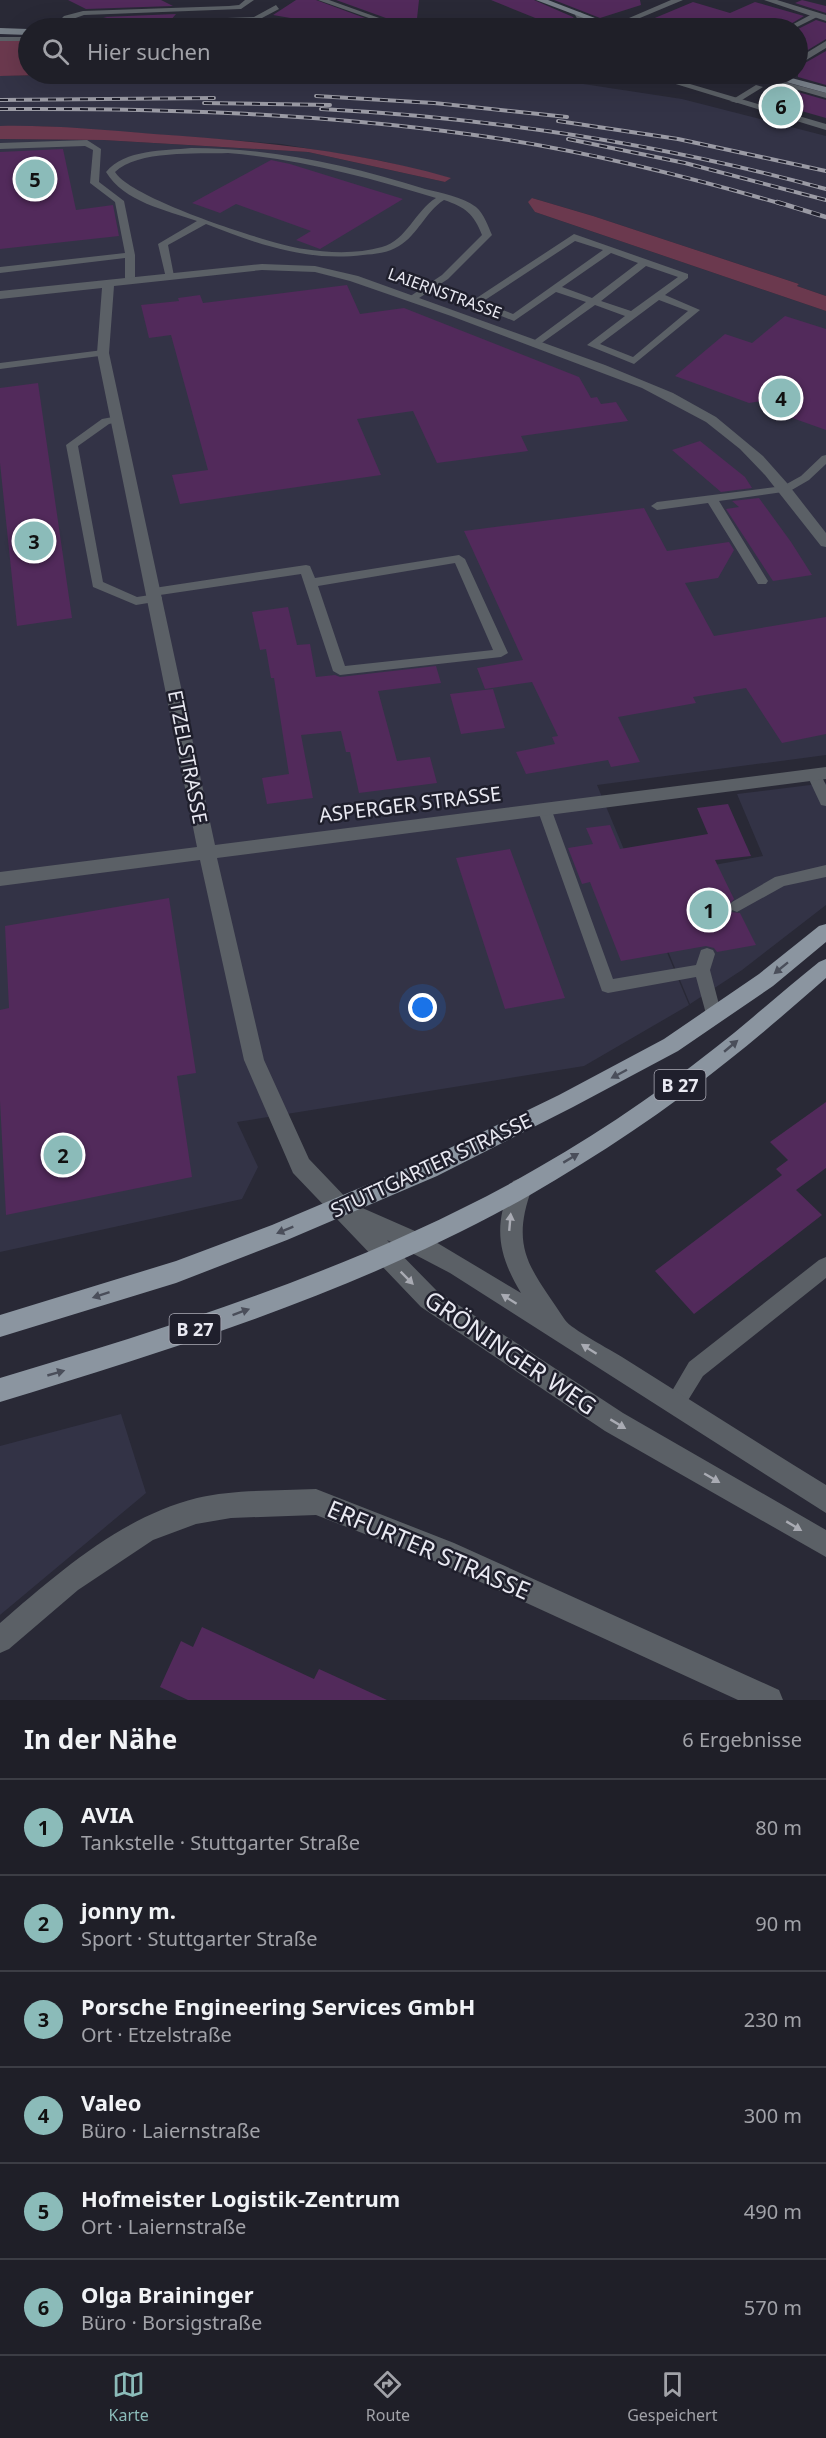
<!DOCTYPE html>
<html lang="de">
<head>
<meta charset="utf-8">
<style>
	body { margin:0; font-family:"Noto Sans",sans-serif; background:#272730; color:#f1f3f6 }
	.you { position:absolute; left:423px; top:1008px; width:21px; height:21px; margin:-15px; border:4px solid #fff; border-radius:50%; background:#1a73e8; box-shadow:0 0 0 9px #1a73e833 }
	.badge { display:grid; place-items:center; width:39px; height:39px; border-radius:50%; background:#8bbbb9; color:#111; font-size:20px; font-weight:700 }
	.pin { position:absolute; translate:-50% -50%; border:3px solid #fff; box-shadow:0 2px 6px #0006 }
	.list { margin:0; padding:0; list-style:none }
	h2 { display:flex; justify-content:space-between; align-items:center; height:78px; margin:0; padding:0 24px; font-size:26px }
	h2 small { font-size:20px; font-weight:400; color:#a1a2a8 }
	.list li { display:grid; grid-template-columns:39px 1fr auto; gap:18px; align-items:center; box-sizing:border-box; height:96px; padding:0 24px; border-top:2px solid #3c3d45 }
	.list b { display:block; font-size:22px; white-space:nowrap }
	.list p { margin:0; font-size:20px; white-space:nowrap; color:#a1a2a8 }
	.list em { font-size:20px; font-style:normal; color:#a1a2a8 }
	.icon { flex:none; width:33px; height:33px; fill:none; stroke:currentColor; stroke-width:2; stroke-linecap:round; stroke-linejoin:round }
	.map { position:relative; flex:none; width:826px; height:1700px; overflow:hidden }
	.search { position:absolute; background:#1f1f28; box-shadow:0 6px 24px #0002; left:18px; right:18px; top:18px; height:66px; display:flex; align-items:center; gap:15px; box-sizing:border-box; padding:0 21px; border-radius:33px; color:#a1a2a8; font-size:22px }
	.sheet { height:654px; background:#1f1f28 }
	nav { display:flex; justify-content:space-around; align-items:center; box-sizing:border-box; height:84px; border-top:2px solid #3c3d45; background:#1f1f28; font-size:16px; color:#a1a2a8 }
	nav a { display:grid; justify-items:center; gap:3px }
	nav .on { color:#8bbbb9 }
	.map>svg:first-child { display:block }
</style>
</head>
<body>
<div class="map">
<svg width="826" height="1700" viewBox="0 0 826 1700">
	<rect width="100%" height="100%" fill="#292936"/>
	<path fill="#333346" d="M209,74h261l87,6 125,19 144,37v160l-29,-10 2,-2 -206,-68 -61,-18 3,14 291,99v444l-229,30 92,220 -105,61 -347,56 21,45 -16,32 -242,53v-1113l103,1 205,12 137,30 5,-4 -68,-17 -101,-17 -238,-18h-43v-50z
		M826,783v122l-84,65 -52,34 -52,-125 125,-23 -26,-62z
		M121,1414l25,79 -146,122v-169z"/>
	<path fill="#6b394e" d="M0,41h28v33h68l-96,2z
		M0,126c52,-1 103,4 154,8 101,7 200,16 297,44l-6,4 -137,-30 -205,-12 -103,-1z
		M532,198l61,18 206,68 -2,2 29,10v15l-291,-99 -7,-10z"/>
	<path fill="#522a5b" d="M68,0h93l12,6 -87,3z
		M296,0h20l76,28h-101l-4,-3 9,-6 -23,-4z
		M336,0h83l-3,28h-7l-1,-2z
		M491,0h43l39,17 5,7 -18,4z
		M554,0h86l1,5 -41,13z
		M802,0l24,6v7l-31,-10z
		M693,2l37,11 25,-11 49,14 -20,12h-104l-30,-8z
		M176,14l-12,14h-25l11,-2 -6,-5h-16l-5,7 -23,-1 7,-9 -4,-1z
		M816,20l10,3v16l-28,17v-27z
		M826,51v34l-28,-8v-10z
		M798,92l28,8v18l-28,-8z
		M63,149l13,61 37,-5 6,31 -119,13v-97z
		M271,160l19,4 113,35 -83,50 -24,-9 15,-9 -75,-27 -16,9 -28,-10z
		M347,285l13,29 44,-6 175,69 12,21 6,-1 4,7 15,-2 12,19 -107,15 7,15 -91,12 -24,-52 -56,8 24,56 -201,29 -8,-29 36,-5 -37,-135 -22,3 -8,-33 38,-4 -1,-3 22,-3 3,8z
		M785,316l41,13v101l-42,-15 -4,-17 -31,5 -74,-27 50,-42 27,9z
		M38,383l34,235 -55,8 -17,-163v-75z
		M700,441l45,36 7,11 -31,4 -49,-42z
		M759,498l32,44 21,33 -39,6 -47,-72 13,-2 -7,-6z
		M644,508l23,43 62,-9 5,8 -16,28 -33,5 29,53 112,-19v117l-44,9 -36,-55 -53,9 3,6 -78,14 22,45 -29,5 -3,-7 -82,14 -10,-22 39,-8 -3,-7 6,-1 -26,-54 -47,7 -8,-21 46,-8 -59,-129z
		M288,607l9,38 13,-1 6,33 19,-2 5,2 96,-11 5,17 -63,8 19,70 33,-4 7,26 -78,10 -9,-41h-4l-5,-21 -40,4 12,63 -46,6 -5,-26 27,-4 -15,-96h-3l-5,-29 -6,1 -8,-38z
		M493,689l12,39 -44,6 -11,-40z
		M728,804l23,52 -36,4 19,39 -7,8 4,5 9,1 16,32 -39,7 -3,-4 -8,-2 -85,15 -31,-79 -8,2 -14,-36 25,-4 -7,-16 24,-3 10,24 88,-15 -11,-26z
		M510,849l55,149 -60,11 -49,-151z
		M169,898l27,175 -19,3 15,101 -186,38 -6,-114v-91l9,-2 -4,-82z
		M826,1102v66l-30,22 26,25 -128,99 -39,-43 127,-96 -6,-6 12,-9 -18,-18z
		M202,1627l112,52 5,-10 68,31h-199l-28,-13 21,-46 12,6z"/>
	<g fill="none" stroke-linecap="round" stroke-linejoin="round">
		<path fill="#5b6066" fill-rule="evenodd" d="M245,0h9l-13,9 -157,6 -14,5 -10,8h-8l12,-12 19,-5 146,-5 10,-1z
			M318,0h11l78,28h-10z
			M276,5l3,4 -17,9 27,10h-9l-24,-7 -56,2 -4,-2 4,-2 54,-2z
			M814,13l7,2 -26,13h-9z
			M630,18l32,8 1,2h-11l-25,-6z
			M128,23h16l4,2 -23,3z
			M169,24l20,3 -23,1z
			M0,37h28v4h-28z
			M743,74h11l72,19v5z
			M756,85l7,2 -26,16 -7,-2z
			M87,140l14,9 -2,33 25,19 11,54v25l-5,3 -5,-3v-22l-125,15v-6l125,-14 -10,-51 -25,-19 3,-33 -8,-4 -85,3v-6z
			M191,148c81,0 157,17 234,41 16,4 38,8 51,18 8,7 12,19 16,28l-44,44 -35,23 -5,-3 1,-2 33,-22 40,-40c-8,-21 -17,-28 -38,-35 -19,12 -26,35 -45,46 -11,7 -24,8 -36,9 -56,7 -106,-11 -157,-31l-38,21 6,31 -8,2 -8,-34 39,-23c-31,-11 -73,-19 -91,-49 19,-23 58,-21 85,-24zM228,153c72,6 139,24 208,45 -21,13 -29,42 -54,49 -24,7 -53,6 -78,2 -34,-5 -173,-50 -189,-77 22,-22 83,-18 113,-19z
			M574,234l114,40v4l-23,17 35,15 -66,54 -47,-19 38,-29 -30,-11 -59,42 -4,-1v-4l54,-40 -30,-10 -42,29 -45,-18zM575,241l28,9 -90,64 -31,-12zM611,253l27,10 -46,35 -30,-11zM646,266l32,11 -47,34 -30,-10zM659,300l29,11 -55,46 -33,-13z
			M103,350l5,3 -1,2 -107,14v-6z
			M118,416l4,1v4l-13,3 -31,22 25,136 34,15 13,-2 -2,-3 6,-4 152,-23 4,1 5,12 144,-23 6,4 43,94 -7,4 -161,18 -7,-4 -32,-97 -141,21 2,3 -2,3 -24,4 -43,-18 -27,-142 36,-26zM455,563l38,87 -148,16 -27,-80z
			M826,455v9l-17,16 -19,11 -71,10 49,80 -2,3h-8l-50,-81 -51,7 -6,-4 6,-4 126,-16 18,-10 21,-20z
			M814,770l5,1 7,14v21l-5,-1 -14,-30z
			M545,806l7,5 61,168 83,-14 5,-15 6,-2 6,2 2,4 -5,16 12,46 -2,5 -6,2 -6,-2 -12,-44 -88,16 -6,-2 -64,-180z
			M826,865v12l-42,9 -47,26 -5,-2 -3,-4 3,-4 43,-25z
			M826,1257v21l-123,98 -21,34 -7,3 -7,-3 -3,-7 24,-41 130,-102z"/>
		<path fill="#5b6066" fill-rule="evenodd" d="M671,0h12l-67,28 -8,-1z
			M764,0h13l49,15v6z
			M579,12l3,1 7,12 -2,3h-8l2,-3 -6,-10z
			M826,41v7l-28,17v-7z
			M643,74h13l170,50v6z
			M262,264l53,2 43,10 247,89 68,28 43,24 47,39 24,27 39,50v14l-5,-1 -56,-71 -25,-26 -34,-27 -64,-34 -191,-72 -101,-35 -35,-9 -53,-2 -148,16 -5,67 106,492 611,-78v12l-609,79 47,202 45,99 42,44 73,32 97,58c-24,-40 -28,-69 -8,-112l8,-3 8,3 3,7c-23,63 0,81 33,132 6,9 46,30 57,37 68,43 136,86 204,128v28l-376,-240 -63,-33 50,51 186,122 203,117v27l-221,-126 -184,-124 -128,-134 -49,-113 -44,-200 -200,26v-14l197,-25 -100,-494 5,-65 -102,11v-8z
			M316,1489l138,54 325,147 4,10h-45l-299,-137 -123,-48 -85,3 -35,6 -43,16 -75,50 -69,59 -9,4v-30c58,-50 121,-106 197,-125 38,-9 80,-7 119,-9z"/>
		<path fill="#767e87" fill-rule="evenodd" d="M536,0h12l73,28h-11z
			M0,28l28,1v6l-28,-1z
			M763,74h13l50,13v6l-62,-17z"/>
		<path fill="#8b95a0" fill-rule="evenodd" d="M826,924v18l-53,44 -95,65 -105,56 -136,69 -150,64 -111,43 -176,54v-22l176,-54 96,-36 149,-63 138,-67 105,-56 95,-65 60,-48z
			M826,959v19c-32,28 -64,56 -97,82 -62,50 -130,95 -199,135 -166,94 -349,152 -530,207v-24c176,-52 351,-108 513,-196 70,-39 139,-84 202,-134 36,-28 69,-58 104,-86z"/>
		<g stroke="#9a9aa4" stroke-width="4">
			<path id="rail-far1" d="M316,96l118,7 133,14
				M0,100l214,-2
				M204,103l126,2
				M0,109c156,-1 312,4 467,25 107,14 212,40 315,70
				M321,109c173,9 337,34 505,80
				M558,121l120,18 148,32
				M568,139l117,24 141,37"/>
		</g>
		<g stroke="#9a9aa4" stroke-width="4.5">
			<path id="rail" d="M777,202l49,15"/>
		</g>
		<use href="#rail-far1" stroke="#1f1f2c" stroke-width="2" stroke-dasharray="8" stroke-linecap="butt"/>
		<use href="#rail" stroke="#1f1f2c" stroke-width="3" stroke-dasharray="9" stroke-linecap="butt"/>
	</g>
	<defs><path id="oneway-solid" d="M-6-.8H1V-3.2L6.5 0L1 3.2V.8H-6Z" transform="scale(1.5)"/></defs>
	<g fill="#4a4e5a">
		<use href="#oneway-solid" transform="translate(781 968) rotate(141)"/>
		<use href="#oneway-solid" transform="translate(731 1046) rotate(-40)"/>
		<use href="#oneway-solid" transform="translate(619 1074) rotate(152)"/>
		<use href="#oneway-solid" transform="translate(571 1158) rotate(-31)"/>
		<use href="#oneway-solid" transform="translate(285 1230) rotate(158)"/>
		<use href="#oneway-solid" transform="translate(101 1295) rotate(162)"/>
		<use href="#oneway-solid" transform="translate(241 1312) rotate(-20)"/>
		<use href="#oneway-solid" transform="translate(56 1373) rotate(-16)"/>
	</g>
	<g fill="#a9abb3">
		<use href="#oneway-solid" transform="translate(510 1222) rotate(-85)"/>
		<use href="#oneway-solid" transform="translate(407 1278) rotate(45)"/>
		<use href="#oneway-solid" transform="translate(509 1299) rotate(-148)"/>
		<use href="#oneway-solid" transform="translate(589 1349) rotate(-148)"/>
		<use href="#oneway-solid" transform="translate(618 1424) rotate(31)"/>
		<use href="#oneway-solid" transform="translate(712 1478) rotate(30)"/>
		<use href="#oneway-solid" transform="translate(794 1526) rotate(31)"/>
	</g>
	<g text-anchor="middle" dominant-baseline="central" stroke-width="5" stroke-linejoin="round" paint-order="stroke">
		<g font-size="16" fill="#e9e9f2" stroke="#1f1f2c">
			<text transform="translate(445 293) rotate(20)">LAIERNSTRASSE</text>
		</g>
		<g fill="#1f1f2c" stroke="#acacb7" stroke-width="1.5">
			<rect x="654.5" y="1070" width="51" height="30" rx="4.5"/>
			<rect x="169.5" y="1314" width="51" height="30" rx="4.5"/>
		</g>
		<g font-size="18" font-weight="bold" fill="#e9e9f2">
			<text x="680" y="1085">B 27</text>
			<text x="195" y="1329">B 27</text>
		</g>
		<g font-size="20" fill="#e9e9f2" stroke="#1f1f2c">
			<text transform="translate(188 757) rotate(79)">ETZELSTRASSE</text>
			<text transform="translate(410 804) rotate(-7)">ASPERGER STRASSE</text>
			<text transform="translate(431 1165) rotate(-25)">STUTTGARTER STRASSE</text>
		</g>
		<g font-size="24" fill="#e9e9f2" stroke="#1f1f2c">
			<text transform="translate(511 1352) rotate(34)">GRÖNINGER WEG</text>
			<text transform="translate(429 1549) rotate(23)">ERFURTER STRASSE</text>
		</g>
	</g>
</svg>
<div class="you"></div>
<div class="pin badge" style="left:709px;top:910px">1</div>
<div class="pin badge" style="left:63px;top:1155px">2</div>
<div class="pin badge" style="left:34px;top:541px">3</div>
<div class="pin badge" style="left:781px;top:398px">4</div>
<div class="pin badge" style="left:35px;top:179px">5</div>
<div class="pin badge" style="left:781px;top:106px">6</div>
<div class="search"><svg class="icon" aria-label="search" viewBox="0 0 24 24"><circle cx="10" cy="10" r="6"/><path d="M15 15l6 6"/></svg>Hier suchen</div>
</div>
<section class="sheet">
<h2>In der Nähe<small>6 Ergebnisse</small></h2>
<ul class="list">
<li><span class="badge">1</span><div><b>AVIA</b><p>Tankstelle · Stuttgarter Straße</p></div><em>80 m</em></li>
<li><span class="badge">2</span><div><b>jonny m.</b><p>Sport · Stuttgarter Straße</p></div><em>90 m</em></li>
<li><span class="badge">3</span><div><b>Porsche Engineering Services GmbH</b><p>Ort · Etzelstraße</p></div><em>230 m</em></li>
<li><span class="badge">4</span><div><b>Valeo</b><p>Büro · Laiernstraße</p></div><em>300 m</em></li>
<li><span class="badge">5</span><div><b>Hofmeister Logistik-Zentrum</b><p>Ort · Laiernstraße</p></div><em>490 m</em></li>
<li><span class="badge">6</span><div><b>Olga Braininger</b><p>Büro · Borsigstraße</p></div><em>570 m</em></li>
</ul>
</section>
<nav>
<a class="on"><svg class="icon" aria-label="map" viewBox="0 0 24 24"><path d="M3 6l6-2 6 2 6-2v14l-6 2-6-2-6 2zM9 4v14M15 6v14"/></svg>Karte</a>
<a><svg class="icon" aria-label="directions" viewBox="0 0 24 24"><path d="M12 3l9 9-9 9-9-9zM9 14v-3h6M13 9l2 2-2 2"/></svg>Route</a>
<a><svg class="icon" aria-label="saved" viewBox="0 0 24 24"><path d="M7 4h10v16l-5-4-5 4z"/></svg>Gespeichert</a>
</nav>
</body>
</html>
